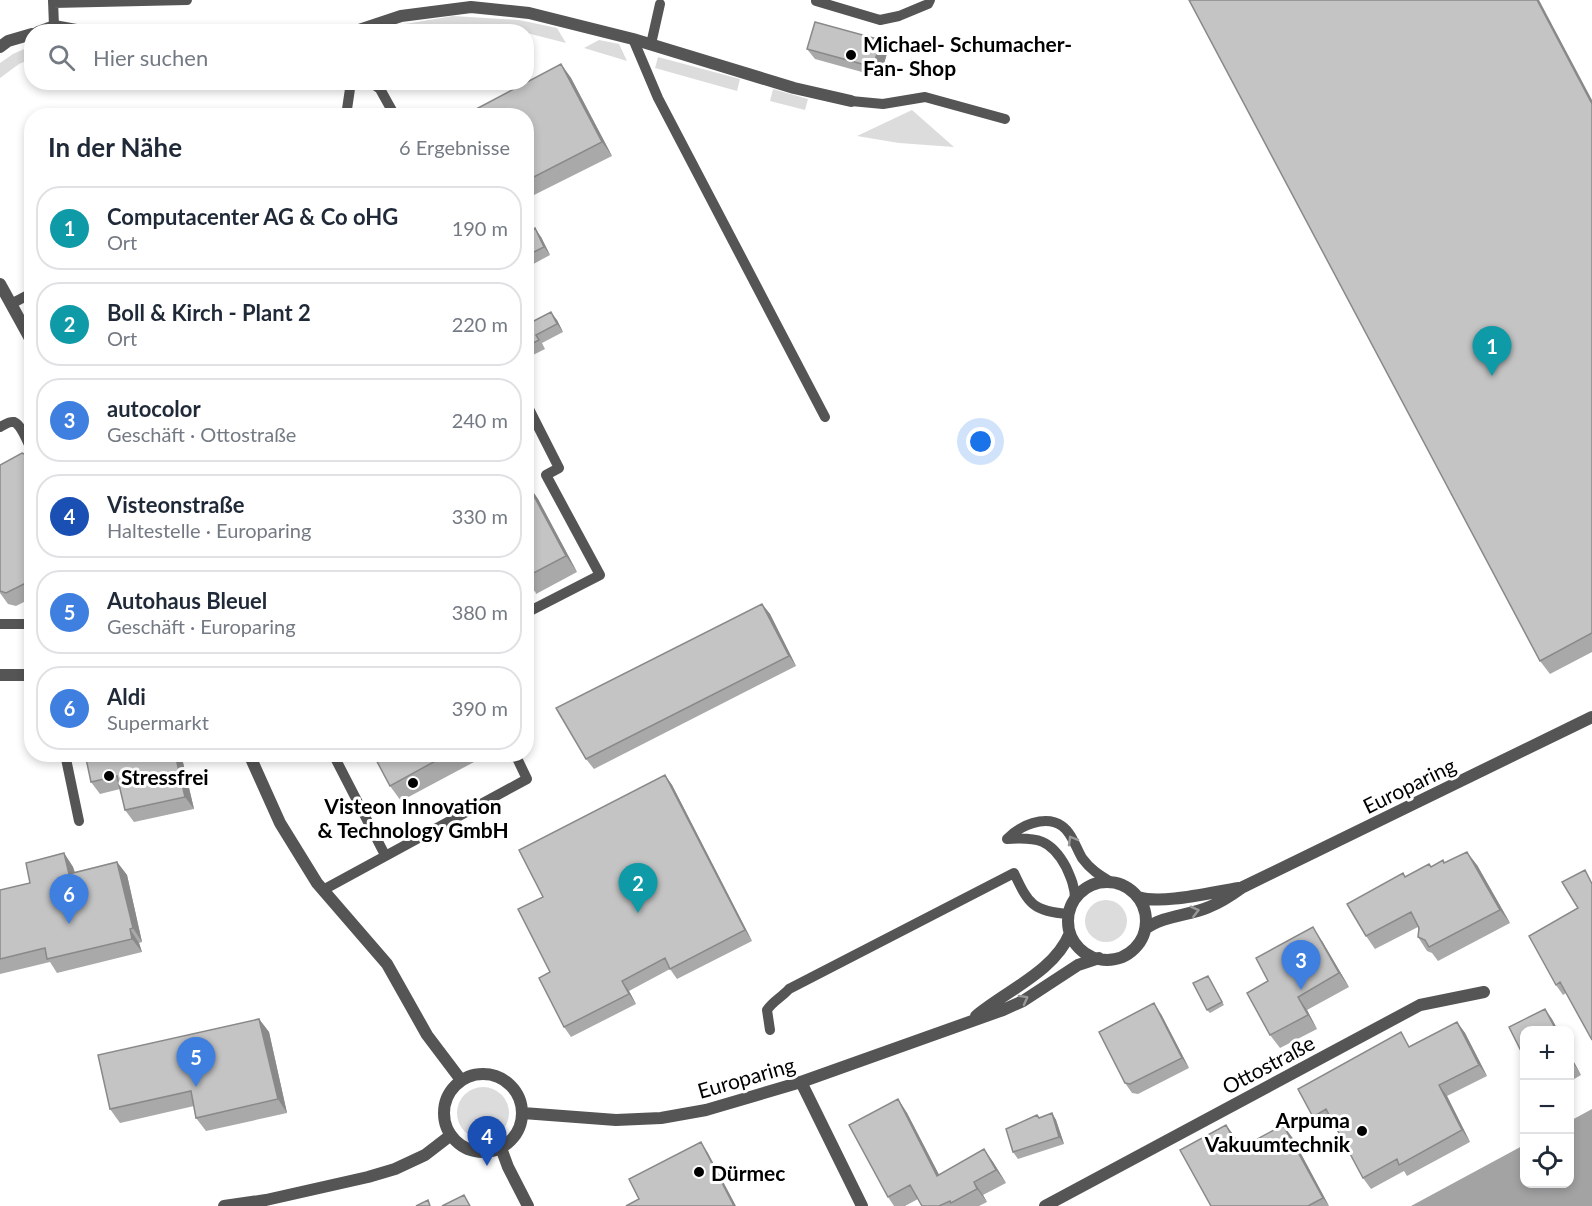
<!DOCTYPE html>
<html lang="de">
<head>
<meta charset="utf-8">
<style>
	body { margin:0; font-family:Lato,sans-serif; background:#f6f6f7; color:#1f2937 }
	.controls { position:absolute; right:18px; bottom:18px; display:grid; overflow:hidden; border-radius:12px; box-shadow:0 3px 9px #0003 }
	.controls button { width:54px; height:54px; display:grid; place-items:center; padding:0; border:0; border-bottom:2px solid #e0e1e3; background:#fff; color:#1f2937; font:30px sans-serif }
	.you { position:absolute; left:981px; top:442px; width:21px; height:21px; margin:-15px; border:4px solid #fff; border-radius:50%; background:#1a73e8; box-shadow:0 0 0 9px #1a73e833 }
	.badge { display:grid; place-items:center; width:39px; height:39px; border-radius:50%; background:#000; color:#fff; font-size:20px; font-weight:700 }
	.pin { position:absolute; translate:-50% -50px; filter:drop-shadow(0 2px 3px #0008) }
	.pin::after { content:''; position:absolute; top:32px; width:21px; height:18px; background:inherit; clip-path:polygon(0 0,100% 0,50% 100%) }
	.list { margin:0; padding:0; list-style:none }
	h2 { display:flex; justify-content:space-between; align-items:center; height:78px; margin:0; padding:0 24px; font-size:26px }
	h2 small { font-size:20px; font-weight:400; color:#747a83 }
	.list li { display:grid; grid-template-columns:39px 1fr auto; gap:18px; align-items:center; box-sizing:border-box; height:84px; margin:0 12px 12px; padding:0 12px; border:2px solid #e0e1e3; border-radius:24px }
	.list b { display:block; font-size:22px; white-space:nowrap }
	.list p { margin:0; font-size:20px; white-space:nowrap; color:#747a83 }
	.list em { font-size:20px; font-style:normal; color:#747a83 }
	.icon { flex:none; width:33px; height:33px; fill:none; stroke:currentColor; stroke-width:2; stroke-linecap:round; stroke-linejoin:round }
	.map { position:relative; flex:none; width:1592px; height:1206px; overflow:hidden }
	.search { position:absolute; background:#fff; box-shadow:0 3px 9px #0003; left:24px; top:24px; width:510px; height:66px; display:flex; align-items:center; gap:15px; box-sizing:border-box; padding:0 21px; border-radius:24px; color:#747a83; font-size:22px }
	.panel { position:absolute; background:#fff; box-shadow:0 3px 9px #0003; left:24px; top:108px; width:510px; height:654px; border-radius:24px }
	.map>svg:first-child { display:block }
</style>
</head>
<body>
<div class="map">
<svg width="1592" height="1206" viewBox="0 0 1592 1206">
	<rect width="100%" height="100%" fill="#fff"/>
	<path fill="#dcdcdc" d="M453,16l66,4 38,8 9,15 -39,-10 -1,-1 -54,-5 -39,5 -54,-1 20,-6z
		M599,40l20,4 8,17 -43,-13z
		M31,46v13l-12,5 -19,14v-15l13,-9z
		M658,57l82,22 -3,12 -82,-23z
		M773,89l35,10 -3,11 -35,-9z
		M912,110l42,37 -55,-4 -42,-7z
		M1085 921a21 21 0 1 1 42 0a21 21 0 1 1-42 0Z
		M457 1113a26 26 0 1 1 52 0a26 26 0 1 1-52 0Z"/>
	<path fill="#a3a3a3" d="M1592,1109v97h-181l113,-61v39h46v-63z"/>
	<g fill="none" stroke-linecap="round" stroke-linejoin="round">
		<path stroke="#555" stroke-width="10" d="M53,0l1,26
			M816,1l64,19 19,-4 29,-12 2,-4
			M53,3l134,-3
			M633,39l25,59 167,319
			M651,44l9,-40
			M370,82l10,7 15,27
			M851,101l32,3 42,-7 80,22
			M346,116l5,-34
			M11,304l21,-11
			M526,403l33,65 -13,7 54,100 -74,38
			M0,427c4,-2 9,-6 14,-5 8,3 14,22 18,29
			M0,624h32
			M65,754l14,67
			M333,754l52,101
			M1007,839c12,-13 38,-25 55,-13 10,7 14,22 20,32 8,11 17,17 29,24
			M1007,839c30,-2 44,0 59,28 5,11 9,20 9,32
			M323,890l204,-111 -12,-25
			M770,1030l-3,-20c6,-9 15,-13 22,-21l225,-116c15,32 19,38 55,41"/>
		<path stroke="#555" stroke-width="12" d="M38,32l16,-6 33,6
			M353,32l48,-16 70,-9 58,6 104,26 161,49 57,13
			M0,47l8,-6 24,-7
			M0,284l32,58
			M0,675h32
			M249,754l31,69 37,60 70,81 40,71 34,45
			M801,1082l61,124
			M501,1148l7,19 20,39
			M1045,1206l375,-201 64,-13"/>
		<path stroke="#555" stroke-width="12" d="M1068 921a39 39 0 1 1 78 0a39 39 0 1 1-78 0Z
			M1138,897c24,8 74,-5 101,-9
			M1145,929c19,-14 43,-13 64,-22 13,-5 23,-12 34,-20l349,-170
			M976,1016c31,-26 78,-44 94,-83
			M444 1113a39 39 0 1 1 78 0a39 39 0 1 1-78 0Z
			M523,1113l93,7 45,-2 45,-8 95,-28 202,-72 20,-9 55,-36 21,-7
			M224,1206l42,-6 102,-23 27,-8 30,-14 26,-20"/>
	</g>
	<path fill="#a9a9a9" d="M881,40l7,10 -8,27 -65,-18 -8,-10z
		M561,64l10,14 41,78 -86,43v-83z
		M1592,100v552l-42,22 -10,-13z
		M526,233l15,4 9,18 -24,13z
		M526,314l5,8 26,-2 6,12 -21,11 3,6 -14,7 -5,-7z
		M29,456l3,3v139l-16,8 -8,-2 -8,-11v-128z
		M527,483l11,16 39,73 -41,22 -1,-3 -9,5v-112z
		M762,604l8,10 26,52 -202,103 -8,-10z
		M85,754h96l13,55 -60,13 -9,-12 -5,-21 -20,5 -9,-12z
		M373,754h116l-88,47 -11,-15z
		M665,775l7,10 80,156 -75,38 -7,-10 -41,22 7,13 -65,33 -7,-10 -14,-55 -7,-75z
		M64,853l9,14 2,5 42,-10 10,13 15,67 -3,1 3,9 -85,21 -7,-11 -50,12v-84l30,-7z
		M1445,863l32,2 33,58 -72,38 -6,-8 -5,-2 -9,-14v-10l-43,22 -9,-13 40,-59 25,-10z
		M1585,870l-19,123 -3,2 -7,-10 22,-77z
		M1322,941l27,46 -42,23 10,19 -37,19 -10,-13 -2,-54z
		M1210,979l14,26 -14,8 -3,-3z
		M1161,1014l28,54 -51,26 -6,-1 -7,-10z
		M259,1019l10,13 18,81 -81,18 -10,-13 -2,-12 -74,17 -10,-14z
		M1457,1022l8,11 22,43 -40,20 23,46 -63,34 -3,-5 -33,18 -8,-11 -30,-56 -12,7 -8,-12 97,-71z
		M1569,1053l12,22 -12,7z
		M898,1099l9,14 32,62 45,-26 9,13 13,21 -23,12 4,7 -8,4h-57l-4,-7 -13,7h-11l-6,-9z
		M1052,1113l4,7 8,24 -46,15 -5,-7 26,-34z
		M1226,1125l9,12 5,11 52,-11 37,69h-118z"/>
	<path fill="#898989" d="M1537,0h2l53,100v4z
		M881,40l7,10 -8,27 -7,-10z
		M561,64l10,14 41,78 -10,-14z
		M535,228l6,9 9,18 -6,-8z
		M551,312l6,8 6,12 -6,-8z
		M527,483l11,16 39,73 -11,-16z
		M762,604l8,10 26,52 -7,-10z
		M175,754h6l13,55 -9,-12z
		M665,775l7,10 80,156 -7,-11z
		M1467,852l10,13 33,58 -10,-13z
		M64,853l9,14 5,20 -9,-13z
		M117,862l10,13 15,67 -9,-14z
		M1313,927l9,14 27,46 -10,-14z
		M130,929l9,14 3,9 -10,-13z
		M622,981l7,10 7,13 -7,-10z
		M1298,997l9,13 10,19 -9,-14z
		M1154,1003l7,11 28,54 -7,-10z
		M1545,1009l7,10 6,11h-2z
		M259,1019l10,13 18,81 -9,-14z
		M1457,1022l8,11 22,43 -8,-11z
		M1569,1053l12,22 -12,-19z
		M1439,1085l8,11 23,46 -8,-12z
		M898,1099l9,14 40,77 -10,-14z
		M1052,1113l4,7 8,24 -5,-7z
		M1226,1125l9,12 12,24 -8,-12z
		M1283,1125l9,12 37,69 -6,-8z
		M701,1142l7,11 28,53h-2z
		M984,1149l9,13 13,21 -10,-13z
		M974,1182l9,13 4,7 -10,-13z"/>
	<path fill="#c4c4c4" stroke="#898989" stroke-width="1.5" d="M1189,0h348l55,104v529l-52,28z
		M815,22l66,18 -8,27 -66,-18z
		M561,64l41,78 -76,39v-65h-63z
		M535,228l9,19 -18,9v-23z
		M551,312l6,12 -21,11 3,5 -13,7v-30l4,6z
		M22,453l7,3 3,4v120l-26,13 -6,-2v-126z
		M527,483l39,73 -40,21v-93z
		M762,604l27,52 -203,103 -30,-51z
		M85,754h90l10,43 -60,13 -8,-34 -26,6z
		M373,754h75l-58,32z
		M665,775l80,155 -75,39 -5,-11 -43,23 7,13 -65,33 -25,-49 11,-6 -32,-63 25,-12 -24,-47z
		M1467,852l33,58 -71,37 -4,-7 -7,-3 1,-9 -8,-16 -45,24 -19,-32 56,-31 2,4 24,-13 2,3 12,-7 1,3z
		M64,853l5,21 48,-12 16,66 -3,1 2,10 -85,20 -2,-11 -45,11v-69l30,-7 -4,-20z
		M1585,870l7,14v156l-32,-58 -4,3 -27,-49 49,-28 -16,-26z
		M1313,927l26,46 -41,24 10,18 -38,20 -23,-42 21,-12 -12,-23z
		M1208,976l14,26 -15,8 -14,-27z
		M1154,1003l28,55 -52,26 -5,-1 -26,-51z
		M1545,1009l11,21h-32v27l-15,-30z
		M259,1019l19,80 -82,19 -5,-27 -81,18 -12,-54z
		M1457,1022l22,43 -40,20 23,45 -63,35 -2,-6 -34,19 -37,-69 -13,8 -15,-28 103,-57 8,15z
		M1569,1056l5,9 -5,3z
		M898,1099l39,77 47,-27 12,21 -22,12 3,7 -26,14 -1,-2 -11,5h-17l-12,-21 -22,12 -39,-72z
		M1052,1113l7,24 -46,15 -7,-23 31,-14 2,3z
		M1226,1125l13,24 44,-24 40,73 -15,8h-97l-31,-56z
		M701,1142l33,64h-108l13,-7 -10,-20z
		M464,1195l6,11h-28z
		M428,1200l2,6h-14z"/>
	<defs><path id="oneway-chevron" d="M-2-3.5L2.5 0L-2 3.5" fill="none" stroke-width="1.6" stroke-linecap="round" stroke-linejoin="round" transform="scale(1.5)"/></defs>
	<g stroke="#999">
		<use href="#oneway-chevron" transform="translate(1072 840) rotate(-120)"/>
		<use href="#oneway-chevron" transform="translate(1195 911) rotate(-14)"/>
		<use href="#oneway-chevron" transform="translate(1024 999) rotate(-29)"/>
	</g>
	<g fill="#000" stroke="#fff" stroke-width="2">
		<circle cx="851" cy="55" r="6"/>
		<circle cx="109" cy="776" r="6"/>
		<circle cx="413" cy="783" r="6"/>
		<circle cx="1362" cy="1131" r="6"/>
		<circle cx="699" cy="1172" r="6"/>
	</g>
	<g text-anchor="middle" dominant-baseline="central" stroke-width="6" stroke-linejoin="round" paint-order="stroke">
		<g font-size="21" font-weight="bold" fill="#000" stroke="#fff" text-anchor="start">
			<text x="863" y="43">Michael- Schumacher-<tspan x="863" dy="24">Fan- Shop</tspan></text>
			<text x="121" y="776">Stressfrei</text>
			<text x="413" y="805" text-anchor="middle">Visteon Innovation<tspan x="413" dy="24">&amp; Technology GmbH</tspan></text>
			<text x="1350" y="1119" text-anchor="end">Arpuma<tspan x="1350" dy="24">Vakuumtechnik</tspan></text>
			<text x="711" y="1172">Dürmec</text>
		</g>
		<g font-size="21" fill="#000" stroke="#fff">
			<text transform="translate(1409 785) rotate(-26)">Europaring</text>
			<text transform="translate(1268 1064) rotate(-28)">Ottostraße</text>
			<text transform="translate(746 1077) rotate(-16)">Europaring</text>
		</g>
	</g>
</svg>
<div class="controls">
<button>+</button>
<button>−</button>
<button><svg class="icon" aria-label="locate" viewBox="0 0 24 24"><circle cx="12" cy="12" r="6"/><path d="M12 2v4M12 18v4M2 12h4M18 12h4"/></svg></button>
</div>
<div class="you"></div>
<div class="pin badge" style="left:1492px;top:376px;background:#0f9aa8">1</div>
<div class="pin badge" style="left:638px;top:913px;background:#0f9aa8">2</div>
<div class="pin badge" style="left:1301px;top:990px;background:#3f7fe0">3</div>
<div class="pin badge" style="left:487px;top:1166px;background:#1a4fb4">4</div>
<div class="pin badge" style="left:196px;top:1087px;background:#3f7fe0">5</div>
<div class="pin badge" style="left:69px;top:924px;background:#3f7fe0">6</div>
<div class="search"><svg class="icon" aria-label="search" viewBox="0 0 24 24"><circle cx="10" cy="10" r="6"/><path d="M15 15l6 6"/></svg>Hier suchen</div>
<section class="panel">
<h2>In der Nähe<small>6 Ergebnisse</small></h2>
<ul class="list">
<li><span class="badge" style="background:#0f9aa8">1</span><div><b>Computacenter AG &amp; Co oHG</b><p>Ort</p></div><em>190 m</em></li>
<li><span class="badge" style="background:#0f9aa8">2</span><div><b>Boll &amp; Kirch - Plant 2</b><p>Ort</p></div><em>220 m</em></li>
<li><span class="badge" style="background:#3f7fe0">3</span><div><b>autocolor</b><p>Geschäft · Ottostraße</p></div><em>240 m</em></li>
<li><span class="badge" style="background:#1a4fb4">4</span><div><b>Visteonstraße</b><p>Haltestelle · Europaring</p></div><em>330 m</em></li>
<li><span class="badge" style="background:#3f7fe0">5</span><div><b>Autohaus Bleuel</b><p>Geschäft · Europaring</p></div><em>380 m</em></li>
<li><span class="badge" style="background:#3f7fe0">6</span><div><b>Aldi</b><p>Supermarkt</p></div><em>390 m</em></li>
</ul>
</section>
</div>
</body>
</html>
